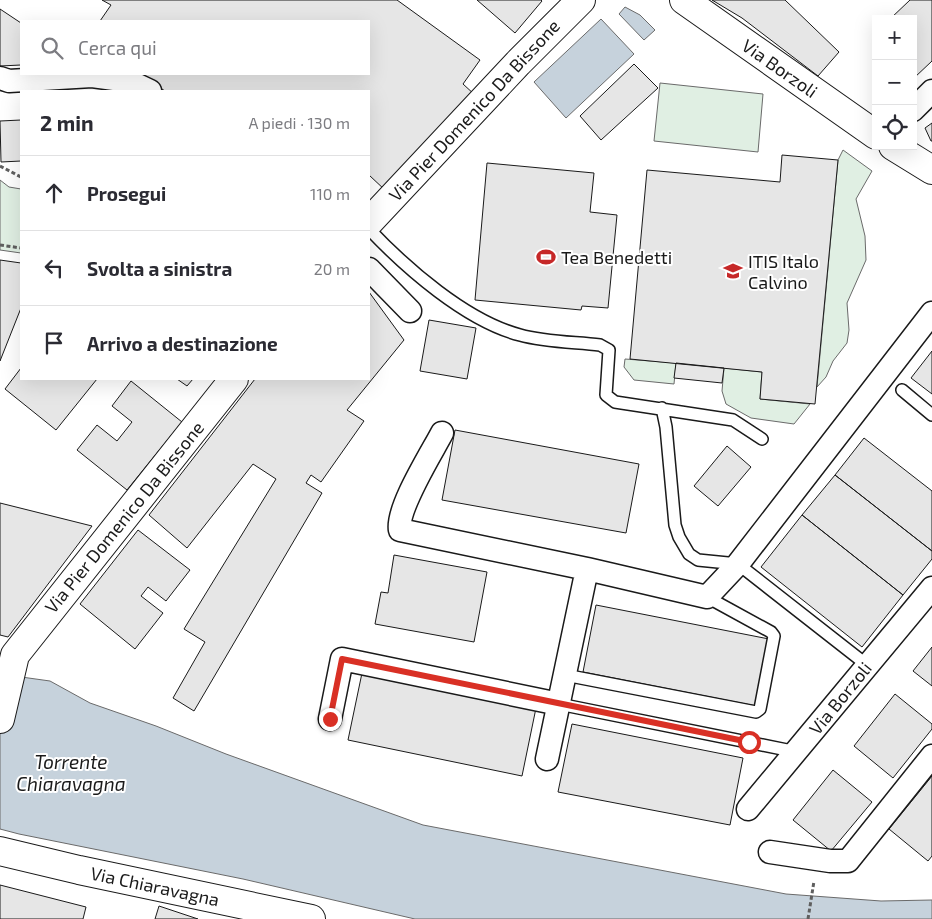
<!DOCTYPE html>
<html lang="it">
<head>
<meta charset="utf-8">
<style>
	body { margin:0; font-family:"Exo 2",sans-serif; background:#f7f7f7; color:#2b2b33 }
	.controls { position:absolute; right:15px; top:15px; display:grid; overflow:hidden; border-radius:0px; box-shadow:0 5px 20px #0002 }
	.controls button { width:45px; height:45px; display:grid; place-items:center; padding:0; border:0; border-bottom:1px solid #e1e1e2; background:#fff; color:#2b2b33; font:25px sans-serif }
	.stop { position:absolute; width:15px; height:15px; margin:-11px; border:4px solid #d93025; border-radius:50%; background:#fff }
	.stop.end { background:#d93025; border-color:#fff; box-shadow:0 1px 5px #0008 }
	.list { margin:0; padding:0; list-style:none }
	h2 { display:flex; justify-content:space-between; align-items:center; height:65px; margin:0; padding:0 20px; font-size:21px }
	h2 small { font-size:16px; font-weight:400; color:#7c7c81 }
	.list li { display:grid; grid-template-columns:32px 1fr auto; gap:15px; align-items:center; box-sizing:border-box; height:75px; padding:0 20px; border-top:1px solid #e1e1e2 }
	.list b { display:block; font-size:19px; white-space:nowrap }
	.list em { font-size:16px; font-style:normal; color:#7c7c81 }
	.icon { flex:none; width:28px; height:28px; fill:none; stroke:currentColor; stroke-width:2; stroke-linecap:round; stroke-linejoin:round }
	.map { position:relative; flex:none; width:932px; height:919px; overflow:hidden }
	.search { position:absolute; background:#fff; box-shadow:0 5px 20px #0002; left:20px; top:20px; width:350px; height:55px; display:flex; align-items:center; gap:12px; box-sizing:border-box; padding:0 18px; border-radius:0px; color:#7c7c81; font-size:19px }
	.panel { position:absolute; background:#fff; box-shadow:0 5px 20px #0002; left:20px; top:90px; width:350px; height:290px; border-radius:0px }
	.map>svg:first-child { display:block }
</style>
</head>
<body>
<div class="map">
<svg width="932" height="919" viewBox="0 0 932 919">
	<rect width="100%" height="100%" fill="#fff"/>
	<path fill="#e0efe3" stroke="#6a6a6a" d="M660,83l103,11 -5,58 -104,-11z
		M843,150l29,21 -16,28 9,37 1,24 -19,43 2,27 -2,13 -14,18 -7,16 -9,10 21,-227z
		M0,180l9,7 12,2v64l-21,-3z
		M625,359l51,4 -2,21 -40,-4 -10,-13z
		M724,368l38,4 -2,27 50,5 -16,20 -43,-6 -25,-14 -4,-13z"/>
	<path fill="#c6d2dc" stroke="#6a6a6a" d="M625,7l15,8 15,15 -11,10 -25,-26z
		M601,19l33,35 -68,64 -32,-36z
		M0,674l50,7 40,22 66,23 70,28 197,71 363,69 95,7 51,-1v19h-517l-172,-40 -224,-45 -19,-5z"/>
	<path fill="#e6e6e6" stroke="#1a1a1a" d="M102,0h295l83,60 -17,24 12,11 -89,96 -17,-16v-84h-204l-26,-17h230v-53h-269l11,-16z
		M477,0h64l1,1 -27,32z
		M712,0h73l54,52 -21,24 -76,-58z
		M910,0h22v61l-18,17 -1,-59h-23z
		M0,9l21,14v42l-21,1z
		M634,64l24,24 -57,52 -21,-24z
		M21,120v41l-20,1 -1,-41z
		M932,123v18h-1l-6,-13z
		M782,155l56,5 -23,244 -55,-5 2,-27 -132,-13 17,-189 133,12z
		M487,163l107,10 -4,39 27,3 -9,93 -26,-2 -1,4 -106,-10z
		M0,260l21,3v45l-21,53z
		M369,292l35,48 -57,70 17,11 -43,61 -10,-7 -5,8 16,10 -128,218 -21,-13 32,-56 -21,-13 92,-150 -23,-15 -66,84 -38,-33 106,-136h114z
		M429,320l47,8 -9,51 -47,-8z
		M932,351v43l-21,-16z
		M676,363l48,5 -2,15 -48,-5z
		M21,368v11h76l-41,51 -51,-41z
		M177,379h16l-6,7z
		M131,381l51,41 -55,68 -50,-40 20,-25 20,16 15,-19 -20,-16z
		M455,430l184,34 -13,69 -184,-33z
		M864,438l68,53v60l-97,-76z
		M727,446l24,21 -33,39 -24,-20z
		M835,475l97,76v8l-29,36 -101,-80z
		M0,503l92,23 -84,111 -8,-2z
		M802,515l101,80 -41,52 -101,-80z
		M138,530l52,40 -24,31 -18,-14 -7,9 22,17 -28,36 -55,-45z
		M394,555l93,17 -13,70 -99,-18 6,-32 7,1z
		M596,605l173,34 -13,67 -173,-34z
		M932,647v39l-19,-15z
		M362,673l174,35 -14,68 -174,-36z
		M895,694l37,30v5l-39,49 -39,-32z
		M572,724l171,34 -13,67 -172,-33z
		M833,770l39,32 -41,49 -38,-31z
		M932,776v80l-4,5 -39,-32z
		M0,885l86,22 -3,12h-83z
		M159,906l39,13h-43z"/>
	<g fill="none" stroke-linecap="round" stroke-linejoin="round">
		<g stroke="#1a1a1a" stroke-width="14">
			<path id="service" d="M369,229c37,39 97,92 151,106 25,7 54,7 80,10l9,5 -3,45 9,7 118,18 29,19
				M902,390l30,25
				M662,408l4,19 9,98 4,12 10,17 9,6 40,4 129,101
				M565,675l191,37 4,-3 14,-73 -3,-4 -64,-35
				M559,704l238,48"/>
		</g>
		<g stroke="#1a1a1a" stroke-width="25">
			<path id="minor" d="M0,78l9,3 83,-5 37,5 21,10
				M913,110l19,-19
				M369,269l41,42
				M442,433c-11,21 -46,76 -42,97l187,39 120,28 31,-33 194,-251
				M330,719l12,-60 217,45
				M547,759l40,-190
				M748,809l184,-221
				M770,852l60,9h18l84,-105"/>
		</g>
		<g stroke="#1a1a1a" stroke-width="30">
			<path id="secondary" d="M684,0l192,135
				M893,146l39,24
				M369,222l149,-159 63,-63
				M0,719l15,-64 219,-276
				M0,851l79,19 232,49"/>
		</g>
		<path stroke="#5f5f5f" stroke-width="3" stroke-dasharray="4 2.5" stroke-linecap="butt" d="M0,166l21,11
			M0,245l21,3
			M808,919l6,-38"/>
		<use href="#service" stroke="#fff" stroke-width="11"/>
		<use href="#minor" stroke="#fff" stroke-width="22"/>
		<use href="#secondary" stroke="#fff" stroke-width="28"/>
	</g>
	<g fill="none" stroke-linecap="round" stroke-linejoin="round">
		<path stroke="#d93025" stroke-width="6" d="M330,719l12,-60 407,83"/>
	</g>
	<defs>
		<g id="stadium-bare" transform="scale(1.5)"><path d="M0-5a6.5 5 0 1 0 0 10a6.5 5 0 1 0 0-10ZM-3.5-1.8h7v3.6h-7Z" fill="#c62828" stroke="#fff" stroke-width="2.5" paint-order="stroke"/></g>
		<g id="school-bare" transform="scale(1.5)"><path d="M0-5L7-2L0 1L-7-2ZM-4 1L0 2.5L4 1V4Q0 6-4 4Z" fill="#c62828" stroke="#fff" stroke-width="2.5" paint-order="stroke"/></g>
	</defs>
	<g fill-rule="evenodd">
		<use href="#stadium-bare" x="546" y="257"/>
		<use href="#school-bare" x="733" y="271"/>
	</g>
	<g text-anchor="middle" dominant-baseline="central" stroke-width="4" stroke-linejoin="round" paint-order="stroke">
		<g font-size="18" fill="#1a1a1a" stroke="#fff">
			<text transform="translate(780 68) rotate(35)">Via Borzoli</text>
			<text transform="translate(474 110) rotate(-47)">Via Pier Domenico Da Bissone</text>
			<text transform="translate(124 517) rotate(-51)">Via Pier Domenico Da Bissone</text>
			<text transform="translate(840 698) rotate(-51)">Via Borzoli</text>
			<text transform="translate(155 886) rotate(12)">Via Chiaravagna</text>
		</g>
		<g font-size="18" fill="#1a1a1a" stroke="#fff" text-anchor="start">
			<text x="561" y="257">Tea Benedetti</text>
			<text x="748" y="261">ITIS Italo<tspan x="748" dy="21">Calvino</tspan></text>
		</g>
		<g font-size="19" font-style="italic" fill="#1a1a1a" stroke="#fff">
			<text x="71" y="761">Torrente<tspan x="71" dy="22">Chiaravagna</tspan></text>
		</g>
	</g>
</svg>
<div class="controls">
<button>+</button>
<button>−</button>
<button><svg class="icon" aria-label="locate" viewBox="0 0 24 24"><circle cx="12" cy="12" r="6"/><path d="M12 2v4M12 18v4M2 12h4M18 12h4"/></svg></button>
</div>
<div class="stop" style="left:749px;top:742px"></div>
<div class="stop end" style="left:330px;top:719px"></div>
<div class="search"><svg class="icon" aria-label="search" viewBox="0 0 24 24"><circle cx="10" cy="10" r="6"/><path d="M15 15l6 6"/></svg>Cerca qui</div>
<section class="panel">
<h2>2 min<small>A piedi · 130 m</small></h2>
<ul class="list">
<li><svg class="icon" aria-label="ahead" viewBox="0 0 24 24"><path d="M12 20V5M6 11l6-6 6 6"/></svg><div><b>Prosegui</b></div><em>110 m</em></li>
<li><svg class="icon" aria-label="left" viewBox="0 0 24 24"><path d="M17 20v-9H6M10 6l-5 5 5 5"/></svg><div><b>Svolta a sinistra</b></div><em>20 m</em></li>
<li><svg class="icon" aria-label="arrive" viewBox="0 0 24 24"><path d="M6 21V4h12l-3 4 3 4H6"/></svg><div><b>Arrivo a destinazione</b></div></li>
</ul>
</section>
</div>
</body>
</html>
